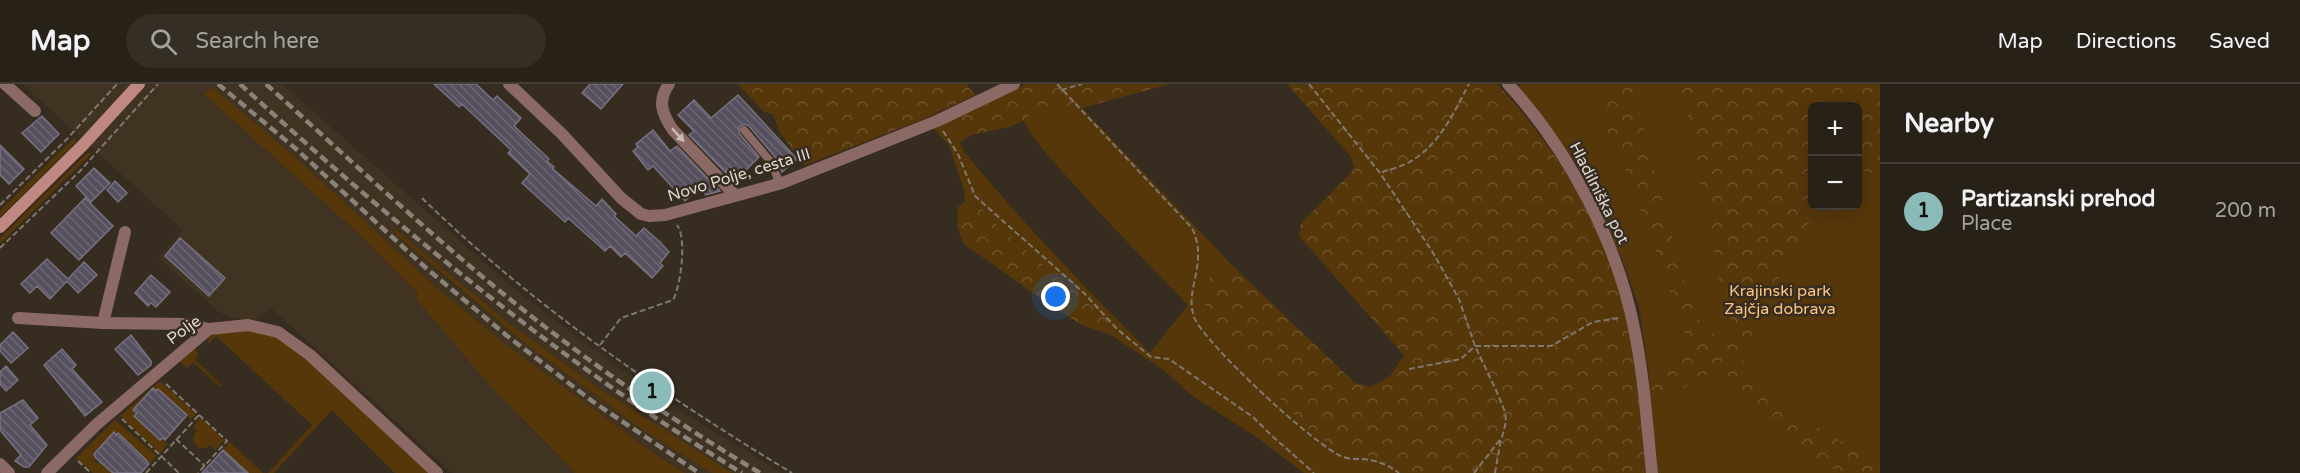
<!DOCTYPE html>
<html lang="en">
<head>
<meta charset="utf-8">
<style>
	body { margin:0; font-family:"Varela Round",sans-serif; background:#342e25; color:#f1f3f6 }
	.controls { position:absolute; right:18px; top:18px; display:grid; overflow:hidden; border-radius:9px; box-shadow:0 3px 15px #0003 }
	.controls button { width:54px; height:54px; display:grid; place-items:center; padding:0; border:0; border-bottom:2px solid #443e37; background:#282118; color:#f1f3f6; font:30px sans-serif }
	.you { position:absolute; left:1056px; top:213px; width:21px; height:21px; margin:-15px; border:4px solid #fff; border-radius:50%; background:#1a73e8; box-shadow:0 0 0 9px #1a73e833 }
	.badge { display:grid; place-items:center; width:39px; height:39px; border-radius:50%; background:#8bbbb9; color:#111; font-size:20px; font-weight:700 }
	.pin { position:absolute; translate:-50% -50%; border:3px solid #fff; box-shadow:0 2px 6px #0006 }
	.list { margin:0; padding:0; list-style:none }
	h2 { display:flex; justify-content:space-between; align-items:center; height:78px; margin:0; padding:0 24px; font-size:26px }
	h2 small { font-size:20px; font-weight:400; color:#a5a3a2 }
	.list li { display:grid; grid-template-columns:39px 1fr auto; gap:18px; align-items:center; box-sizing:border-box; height:96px; padding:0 24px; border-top:2px solid #443e37 }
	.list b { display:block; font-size:22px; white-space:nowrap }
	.list p { margin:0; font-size:20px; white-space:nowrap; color:#a5a3a2 }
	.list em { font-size:20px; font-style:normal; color:#a5a3a2 }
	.icon { flex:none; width:33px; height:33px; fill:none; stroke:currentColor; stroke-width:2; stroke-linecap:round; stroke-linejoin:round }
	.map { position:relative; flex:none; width:1880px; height:389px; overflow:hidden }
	header { display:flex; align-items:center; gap:36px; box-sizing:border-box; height:84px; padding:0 30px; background:#282118; border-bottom:2px solid #443e37 }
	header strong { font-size:28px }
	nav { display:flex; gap:33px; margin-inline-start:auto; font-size:21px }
	.search { width:420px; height:54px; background:#342e25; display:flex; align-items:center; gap:15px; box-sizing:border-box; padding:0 21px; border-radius:33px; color:#a5a3a2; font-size:22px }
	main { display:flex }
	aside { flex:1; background:#282118 }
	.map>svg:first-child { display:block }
</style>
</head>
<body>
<header>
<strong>Map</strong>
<div class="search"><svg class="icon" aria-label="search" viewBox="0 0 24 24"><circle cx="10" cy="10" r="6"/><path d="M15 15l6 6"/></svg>Search here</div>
<nav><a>Map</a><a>Directions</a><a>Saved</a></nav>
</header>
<main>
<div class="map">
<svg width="1880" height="389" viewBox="0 0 1880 389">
	<defs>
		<pattern id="forest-crowns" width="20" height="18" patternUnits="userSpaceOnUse" patternTransform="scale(1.5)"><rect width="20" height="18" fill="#56370a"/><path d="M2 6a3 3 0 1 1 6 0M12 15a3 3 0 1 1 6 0" fill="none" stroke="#6e532d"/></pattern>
		<pattern id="building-back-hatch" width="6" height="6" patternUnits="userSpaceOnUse" patternTransform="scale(1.5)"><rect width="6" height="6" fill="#554f5e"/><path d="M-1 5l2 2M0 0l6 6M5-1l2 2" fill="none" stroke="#6d6874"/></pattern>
	</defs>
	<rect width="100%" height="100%" fill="#362c20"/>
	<path fill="#413322" d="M22,0h260l236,208 90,68 79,55 94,58h-49l-36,-22 -96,-62 -90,-65 -115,-95 -3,2 57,50 72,59 126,93 65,40h-27l-36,-23 -146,-108 -66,-54 -144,-133 -82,-68 -6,8 155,140 58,60 -2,4 109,124 50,50h-123l-182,-166 -13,13 -27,-2 -11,-6 -61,-54 25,-28z"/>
	<path fill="#56370a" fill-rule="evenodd" d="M1520,0h360v389h-222l-7,-67 37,-21 -4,-30 -35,20 -10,-68 -17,-48 -28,-61 -17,-32 -59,-78zM1812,22h46v100h-46zM1627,88l13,12 41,139z
		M212,3l81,68 144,133 66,54 146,108 36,23h-110l-88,-91 -71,-83 2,-5 -58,-59 -156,-141z
		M1063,22l19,2 152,159 -17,3 -8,8 -5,25 5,12 17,17 28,36 20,19 9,17 29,28 18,13 58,15 16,13h-100l-45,-34 -69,-45 -24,-22 -55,-37 -2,-13 -107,-92 -19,-20 -8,-6 -10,-2 -1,-12 -15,-45 -16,-17 24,-10 14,17 -11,7 3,8c58,72 122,137 187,203l38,-48c-37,-38 -74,-76 -109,-115 -20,-22 -41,-44 -56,-69l10,-9z
		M75,53l1,5 -76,75v-6z
		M93,68l-93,92v-6l86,-84z
		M395,145l115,95 90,65 132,84h-20l-65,-40 -126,-93 -129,-109z
		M248,246l28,7 33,23 121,113h-35l-63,-63 -58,63h-6l44,-48 -96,-89 -7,7 -2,-3 6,-7z
		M194,265l5,5 -4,6 27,25 -2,2 -27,-25 -6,6 -8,-7z
		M160,297l36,33 -5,5 -33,-30 -2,2 -3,-2 -19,21 3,3 -3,4 4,3 2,-3 14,18 14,9 -8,9 -40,-37z
		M201,334l23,22 -9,10 -5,-5 -4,3h-7l-6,-6 1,-7 3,-4 -4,-4z
		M115,336l42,36 -8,8 -31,-30 -2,1 -2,-2 -14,19 -3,-2 -3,3 3,4 -3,4 3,3 3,-3 13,12h-20l-17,-15z
		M230,358l33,31h-15l-25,-23z"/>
	<path fill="url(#forest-crowns)" d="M738,0h228l9,11 -51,24 -119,46 -25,-32 -7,-19 -10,-3z
		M1026,0h144l-88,24 -19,-2 -30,6 -10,9 -14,6 -38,8 -14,-17z
		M1287,0h210c54,57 104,135 125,212 17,56 18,119 24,177h-242l-16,-13 -45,-10 -13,-5 -18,-13 -29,-28 -9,-17 -20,-19 -28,-36 -17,-17 -5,-12 5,-25 8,-8 17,-3 121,116 16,4 19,-11 14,-21 -105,-119 2,-13 49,-49 4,-7 -3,-10z
		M1609,0h25l-2,2 55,208 10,23 23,25 9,-6 3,-12 -3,-17 -8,-15 -16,-93 -9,-33 -5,-39 -12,-43h201v91l-22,-6v-63h-46v100h7c-26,48 -67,112 -78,165 11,21 37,33 58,45 26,15 51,34 81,43v14h-40l-26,-14 -51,-38 -44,-46 -11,-1 -57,32 -2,-31 37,-21 3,-9 -62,-172 -20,-42 -3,-18z
		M965,118l10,2 8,6 19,20 108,92 1,13 -29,-10 -32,-20 -86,-61 -7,-18 1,-19z"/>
	<path fill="url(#building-back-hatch)" stroke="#777181" stroke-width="1.5" d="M434,0h42l17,16 4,-4 24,22 -7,8 35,33 -2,2 7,6 -1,2 43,37 6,-7 14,15 -2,2 22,20 8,-8 16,14 9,10 -9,11 3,3 -11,12 -27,-25 -4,4 -11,-11 -5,5 -37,-33 -3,4 -43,-39 8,-9 -22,-21 3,-3 -49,-46 -3,3z
		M590,0h33l-22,25 -19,-16z
		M738,11l59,64 -15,13 -6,-14 -27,-32 -5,-2 -5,3v6l20,24 -22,22 -10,-10 -1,4 -37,-38 5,-4 -16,-16 16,-15 17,18z
		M42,32l17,18 -18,18 -19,-19z
		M653,46l17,21 7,-5 43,45 -14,4 -7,-8 -14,14 -32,-35 -5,4 -15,-19 5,-4 -2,-3z
		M0,61l24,24 -15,15 -9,-9z
		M94,84l16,15 -19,19 -15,-16z
		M115,97l12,12 -9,9 -11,-12z
		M85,114l28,28 -34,34 -28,-27z
		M180,154l45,40 -16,18 -44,-40z
		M47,175l21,20 16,-17 13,13 -19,18 -11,-12 -17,18 -13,-13 -7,7 -9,-9z
		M151,191l19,17 -14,15 -5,-4 -3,3 -13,-13z
		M13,248l15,16 -17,15 -11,-12v-6z
		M131,251l20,26v4l-13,10 -23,-26z
		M62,265l14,16 -4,4 30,33 -17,14 -41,-51z
		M6,282l12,14 -12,11 -6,-7v-12z
		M153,304l3,3 2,-2 29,26 -22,25 -3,-2 -2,2 -26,-24 3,-3 -4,-3z
		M23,316l15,18 -8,7 17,20 -18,22h-5l-9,-6 6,-6 -21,-25v-17z
		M114,348l2,3 2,-2 27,26 4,5 -8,9h-28l-17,-15 -2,-4z
		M223,366l25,23h-46z"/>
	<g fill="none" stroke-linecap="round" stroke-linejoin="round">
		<path stroke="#80786e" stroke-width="2" stroke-dasharray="6 3" stroke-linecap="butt" d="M1057,0l135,144c17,35 -8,62 2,89 10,26 122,130 149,140 6,2 13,2 18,2 15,1 26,5 38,14
			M1309,0l71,89 52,78 27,48 16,47 21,44 9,22 1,10 -4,15 -28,36
			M1061,6l21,-6
			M943,47l15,23 17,42 109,97 33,36 34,28 18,2 84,58 18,18 43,38
			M1382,88c10,-3 22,-6 31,-12 28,-18 41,-48 56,-76
			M422,114c111,108 238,195 370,275
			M0,121l67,-66 50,-55
			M0,164l80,-77 78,-87
			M600,261l21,-27 52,-18c8,-15 14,-62 4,-75
			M1409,285l52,-10 14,-13h76l42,-24 26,-4
			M166,300l61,57 -29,32
			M122,335l57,54
			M176,355l29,27
			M78,377l13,12
			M146,389l53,-58
			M1495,389l6,-34"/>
		<path stroke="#8b6964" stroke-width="8" d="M744,46l27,32 9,22"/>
		<path stroke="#8b6964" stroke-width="12" d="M5,0l30,27
			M509,0l53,50 59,64 20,16 8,2 16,-1 117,-32 155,-62 77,-37
			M669,0c-12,17 -7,30 4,46l62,65
			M1508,0c60,65 109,158 126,244 10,48 13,97 18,145
			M18,234l85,5 83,1 23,5 39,-4 30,7 32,23 127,118
			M103,239l22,-91
			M0,380l9,9
			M47,389l50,-49 112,-95"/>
		<path stroke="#bf8981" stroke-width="12" d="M0,143l83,-82 56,-61"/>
		<path stroke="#8b8279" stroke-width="4.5" stroke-dasharray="9 4.5" stroke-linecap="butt" d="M218,0l77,64 131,120 80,67 86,66 107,72
			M240,0c157,143 320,278 502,389
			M266,0c74,67 147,135 224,199 85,70 175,133 270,190"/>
	</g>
	<defs><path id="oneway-solid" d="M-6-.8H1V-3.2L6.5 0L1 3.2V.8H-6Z" transform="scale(1.5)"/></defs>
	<use fill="#c9bcb5" href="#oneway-solid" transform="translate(678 51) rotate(48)"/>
	<g text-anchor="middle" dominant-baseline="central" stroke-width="5" stroke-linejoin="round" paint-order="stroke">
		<g font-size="16" fill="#ded7d0" stroke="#362c20">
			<text transform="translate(739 91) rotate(-17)">Novo Polje, cesta III</text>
			<text transform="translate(1599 109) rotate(63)">Hladilniška pot</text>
			<text transform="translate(184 246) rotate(-36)">Polje</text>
		</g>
		<g font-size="16" fill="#f9c482" stroke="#362c20">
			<text x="1780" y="207">Krajinski park<tspan x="1780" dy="18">Zajčja dobrava</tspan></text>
		</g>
	</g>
</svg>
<div class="controls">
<button>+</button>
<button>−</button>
</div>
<div class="you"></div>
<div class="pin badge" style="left:652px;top:307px">1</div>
</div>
<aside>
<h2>Nearby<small></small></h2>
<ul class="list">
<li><span class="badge">1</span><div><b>Partizanski prehod</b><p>Place</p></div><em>200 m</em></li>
</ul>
</aside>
</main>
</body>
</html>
